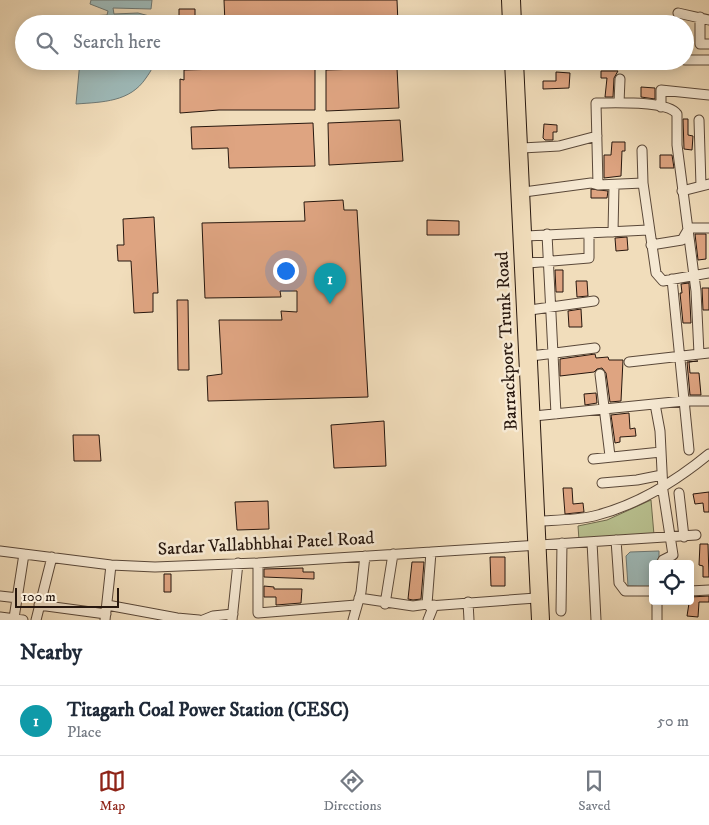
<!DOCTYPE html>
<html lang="en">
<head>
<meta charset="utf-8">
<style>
	body { margin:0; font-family:"IM FELL DW Pica",serif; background:#f2f2f3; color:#1f2937 }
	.controls { position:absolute; right:15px; bottom:15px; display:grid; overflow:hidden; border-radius:5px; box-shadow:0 2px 12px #0003 }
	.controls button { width:45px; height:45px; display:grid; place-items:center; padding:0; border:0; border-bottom:1px solid #e0e1e3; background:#fff; color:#1f2937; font:25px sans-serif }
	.scale { position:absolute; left:15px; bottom:12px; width:104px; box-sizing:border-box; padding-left:5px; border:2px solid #27170e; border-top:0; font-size:14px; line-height:18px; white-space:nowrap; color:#27170e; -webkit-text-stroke:4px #f6e9d3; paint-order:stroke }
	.you { position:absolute; left:285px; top:270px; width:18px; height:18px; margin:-12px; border:4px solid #fff; border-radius:50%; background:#1a73e8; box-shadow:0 0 0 8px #1a73e833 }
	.badge { display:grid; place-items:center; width:32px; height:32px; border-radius:50%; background:#8f2418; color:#fff; font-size:16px; font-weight:700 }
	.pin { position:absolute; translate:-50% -41px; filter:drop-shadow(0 1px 2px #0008) }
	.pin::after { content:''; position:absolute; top:26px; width:18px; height:15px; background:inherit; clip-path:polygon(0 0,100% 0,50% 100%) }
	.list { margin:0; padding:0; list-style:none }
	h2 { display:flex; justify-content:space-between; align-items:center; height:65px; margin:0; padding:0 20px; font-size:21px }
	h2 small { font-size:16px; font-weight:400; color:#747a83 }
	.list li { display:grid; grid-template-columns:32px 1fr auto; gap:15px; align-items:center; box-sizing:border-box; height:70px; padding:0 20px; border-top:1px solid #e0e1e3 }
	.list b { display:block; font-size:19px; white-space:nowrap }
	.list p { margin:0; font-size:16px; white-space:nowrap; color:#747a83 }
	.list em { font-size:16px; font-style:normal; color:#747a83 }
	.icon { flex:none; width:28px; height:28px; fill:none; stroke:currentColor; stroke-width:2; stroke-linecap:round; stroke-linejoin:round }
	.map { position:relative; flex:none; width:709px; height:620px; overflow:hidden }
	.search { position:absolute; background:#fff; box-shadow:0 2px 12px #0003; left:15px; right:15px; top:15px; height:55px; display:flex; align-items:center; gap:12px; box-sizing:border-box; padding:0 18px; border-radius:28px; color:#747a83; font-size:19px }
	.sheet { height:135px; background:#fff }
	nav { display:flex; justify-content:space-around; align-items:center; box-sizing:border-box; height:70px; border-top:1px solid #e0e1e3; background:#fff; font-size:14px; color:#747a83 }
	nav a { display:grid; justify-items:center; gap:2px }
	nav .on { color:#8f2418 }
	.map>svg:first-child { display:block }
</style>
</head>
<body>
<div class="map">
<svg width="709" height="620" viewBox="0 0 709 620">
	<rect width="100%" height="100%" fill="#f1ddbb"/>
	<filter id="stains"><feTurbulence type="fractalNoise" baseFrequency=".004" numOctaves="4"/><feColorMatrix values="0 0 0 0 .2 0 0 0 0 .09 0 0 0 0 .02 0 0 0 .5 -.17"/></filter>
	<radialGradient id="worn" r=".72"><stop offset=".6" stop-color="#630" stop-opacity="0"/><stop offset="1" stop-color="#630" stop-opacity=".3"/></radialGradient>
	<path fill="#b9c190" stroke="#706c4f" d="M651,500l3,35 -75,5 -1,-14 29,-6z"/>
	<path fill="#9ebab9" stroke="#6e7975" d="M91,0h61l-1,9 -38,-1 1,6 24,-1 15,4v7h-66l4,-8 16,-1 1,-4 -18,-7z
		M80,61h73c0,8 -3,11 -7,17 -16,24 -43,24 -70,26z
		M659,551v13h-6v23l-25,-1 -2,-30 4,-4z"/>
	<path fill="#dea481" stroke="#27170e" d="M224,0h173l1,24h-173z
		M179,9h16v15h-16z
		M296,61h12v7h7v42h-96l-39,3v-34l4,1v-10l113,-3z
		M397,68l2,40 -73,3v-41z
		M601,71h17l-4,7 -1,19h-8l2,-19h-6z
		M556,72l14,1 -1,15 -26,1v-8h13z
		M641,87l14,1v11l-14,-2z
		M683,119h5v16l5,1 -1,14 -8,-1z
		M400,120l3,41 -74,4 -1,-42z
		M313,123l2,43 -86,2 -1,-20 -36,1 -1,-22z
		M544,124l13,1v7h-4v8h-8l-2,-2z
		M612,142h13v9h-3l-1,25 -17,2v-23h7z
		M660,155h12l2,13h-14z
		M591,189l17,2 -1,7h-16z
		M343,200l1,10h13l11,187 -160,4 -1,-25 15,-2 -3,-54h63l-1,-9 16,1v-21h-17l1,6 -76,1 -3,-75 103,-2 -1,-19z
		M154,217l4,76h-5v19l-19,1 -3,-52h-13l-1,-16h7l-1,-26z
		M427,220l32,1v14h-32z
		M695,234h11v25l-8,1z
		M627,237l1,13 -12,1 -1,-13z
		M555,270h8v22h-7z
		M576,281h11l1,15 -11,1z
		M689,283l2,40h-8l-3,-30h2l-1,-9z
		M702,288h7v22h-6z
		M177,300h11l1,70h-11z
		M581,309l1,18h-13l-1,-16z
		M595,354l1,4 12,-1 1,3h14l-2,41 -11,1 -4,-29 -4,-5 -5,1 -3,3 -34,4v-17z
		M698,361l-9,1 1,11h9l2,22h-11l-3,-33z
		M596,393l1,10 -12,2 -1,-11z
		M629,413l1,16 5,-1 1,8 -16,1v5l-5,1 -4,-28z
		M384,421l2,45 -52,2 -3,-43z
		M73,435h26l2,26h-27z
		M563,488h9l1,16 10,-1 1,9 -19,2z
		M709,492v20h-5l-1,-9 -8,1 -2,-10z
		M268,501l1,28 -32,1 -2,-28z
		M700,544h8l1,33h-6v-11l-4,-1z
		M490,557h15v29h-14z
		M412,562h12l-3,37 -8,1 -5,-1z
		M303,568v4h11v7l-50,-2v-8z
		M164,574h7v18h-7z
		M264,586l10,1v2h28l-1,14 -25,2v-8h-12z
		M709,596v6h-10l-1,15 -11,-1 3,-19z"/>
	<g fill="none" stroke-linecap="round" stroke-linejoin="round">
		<g stroke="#5a4839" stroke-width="11">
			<path id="minor" d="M678,13l31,7
				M700,17v27h9
				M685,60h24
				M619,103l1,-24
				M661,107v-17l48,5
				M699,120l2,66
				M522,148l37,-2 38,-10
				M642,150l1,33 13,90 7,8 46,-8
				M643,183l-45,2 -2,-82c18,0 71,-3 81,11v31l19,146 3,63
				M682,191l27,-7
				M524,192l67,-9 7,2
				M613,232l1,-47
				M547,234l9,180
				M526,236l122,-6
				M651,245l31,-5 7,-12h20
				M528,263l61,-5v-25
				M672,279l17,171
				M530,310l64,-9
				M531,356l64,-8
				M629,362l80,-9
				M600,374l10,82
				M655,404l5,27 3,60 10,64 -10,5 -2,4
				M534,416l150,-15h25
				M593,459l68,-7
				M602,483l35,-3 25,-5
				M679,493l5,44
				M540,521c18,-1 37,-1 54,-5 44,-11 81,-34 115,-62
				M616,540l3,43 6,8h28
				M592,542l4,78
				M0,551l111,14 44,2 103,-4 438,-28
				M431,552l-4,52 2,2 107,-8
				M258,563v50l98,-8
				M690,591l19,-1
				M0,596l18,2
				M359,598l54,8 14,-2
				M657,601v19
				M468,602l1,18
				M385,604l8,-50
				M39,605l67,9
				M107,605l70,13 22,2
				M561,611l1,-68
				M0,617l23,3
				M14,618l10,-64
				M36,620l16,-63
				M105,620l6,-55
				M203,620l10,-4 20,-2
				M232,620l6,-57
				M353,620l8,-28 4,-36
				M428,620l6,-15"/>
		</g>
		<g stroke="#27170e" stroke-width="12">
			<path id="major" d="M507,0l1,24
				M515,0l1,24
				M510,61l27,559
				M518,61l26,559"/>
		</g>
		<use href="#minor" stroke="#f6e9d3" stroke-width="9"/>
		<use href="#major" stroke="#f1ddbb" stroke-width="10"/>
	</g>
	<g text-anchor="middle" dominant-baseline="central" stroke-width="5" stroke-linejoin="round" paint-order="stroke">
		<g font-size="18" fill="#27170e" stroke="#f6e9d3">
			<text transform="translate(507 341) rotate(-93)">Barrackpore Trunk Road</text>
			<text transform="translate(266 544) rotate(-3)">Sardar Vallabhbhai Patel Road</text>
		</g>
	</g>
	<rect width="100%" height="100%" filter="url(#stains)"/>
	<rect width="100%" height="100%" fill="url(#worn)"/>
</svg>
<div class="controls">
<button><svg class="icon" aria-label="locate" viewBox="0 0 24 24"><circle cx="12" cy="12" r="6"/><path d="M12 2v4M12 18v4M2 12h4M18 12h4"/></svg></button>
</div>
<div class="scale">100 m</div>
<div class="you"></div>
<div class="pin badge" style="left:330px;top:304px;background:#0f9aa8">1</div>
<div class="search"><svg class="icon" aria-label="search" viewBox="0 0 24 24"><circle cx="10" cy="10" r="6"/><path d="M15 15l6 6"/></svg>Search here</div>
</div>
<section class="sheet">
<h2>Nearby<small></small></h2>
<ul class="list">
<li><span class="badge" style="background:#0f9aa8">1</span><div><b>Titagarh Coal Power Station (CESC)</b><p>Place</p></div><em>50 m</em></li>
</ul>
</section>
<nav>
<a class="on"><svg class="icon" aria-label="map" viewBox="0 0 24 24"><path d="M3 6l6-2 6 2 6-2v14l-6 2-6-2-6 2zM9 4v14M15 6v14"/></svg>Map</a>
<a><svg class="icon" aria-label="directions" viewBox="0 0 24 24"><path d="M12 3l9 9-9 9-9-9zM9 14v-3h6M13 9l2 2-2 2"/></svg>Directions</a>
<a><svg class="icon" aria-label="saved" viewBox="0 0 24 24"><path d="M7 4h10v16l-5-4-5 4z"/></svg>Saved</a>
</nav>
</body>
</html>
